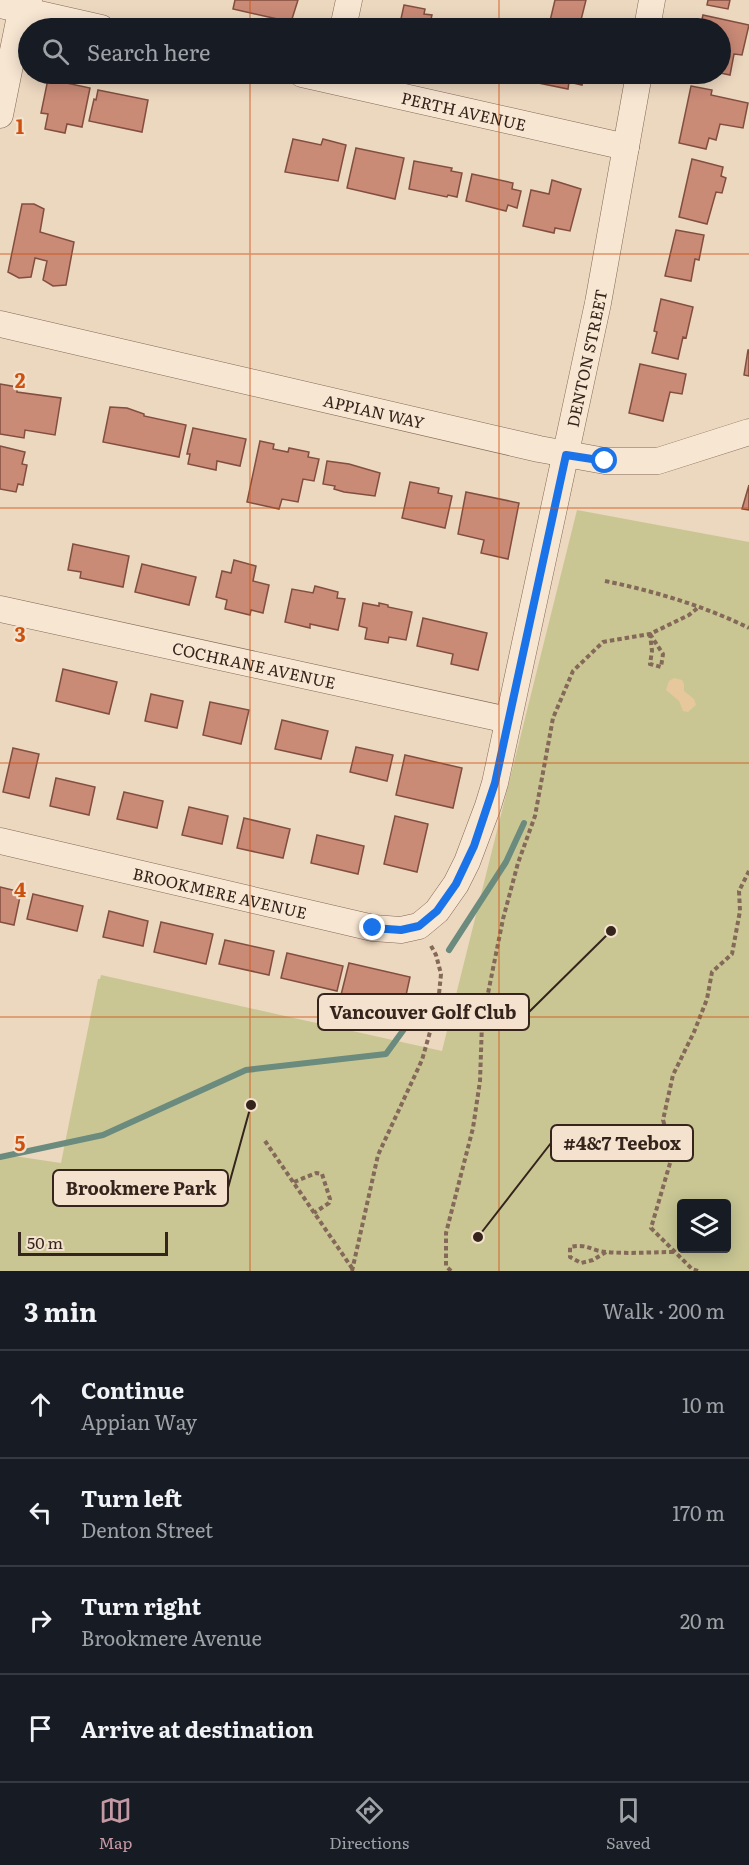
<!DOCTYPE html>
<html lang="en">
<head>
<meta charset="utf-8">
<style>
	body { margin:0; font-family:Literata,serif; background:#20242c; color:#f1f3f6 }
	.controls { position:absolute; right:18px; bottom:18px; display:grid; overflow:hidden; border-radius:6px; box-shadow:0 3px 15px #0003 }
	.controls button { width:54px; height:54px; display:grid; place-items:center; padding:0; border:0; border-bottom:2px solid #363941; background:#171b24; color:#f1f3f6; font:30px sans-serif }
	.scale { position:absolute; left:18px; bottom:15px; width:150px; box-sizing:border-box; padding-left:6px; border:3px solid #34241c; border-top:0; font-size:16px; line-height:21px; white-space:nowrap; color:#34241c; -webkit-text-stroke:4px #f4e2ce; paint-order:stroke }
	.stop { position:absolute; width:18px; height:18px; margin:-14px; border:4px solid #1a73e8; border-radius:50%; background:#fff }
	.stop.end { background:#1a73e8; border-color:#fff; box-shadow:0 2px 6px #0008 }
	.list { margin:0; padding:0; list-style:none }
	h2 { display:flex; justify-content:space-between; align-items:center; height:78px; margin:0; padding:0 24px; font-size:26px }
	h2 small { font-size:20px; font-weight:400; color:#9ea1a6 }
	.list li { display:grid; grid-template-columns:39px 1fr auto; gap:18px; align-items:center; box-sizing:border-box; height:108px; padding:0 24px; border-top:2px solid #363941 }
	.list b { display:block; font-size:22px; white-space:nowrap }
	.list p { margin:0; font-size:20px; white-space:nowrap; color:#9ea1a6 }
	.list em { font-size:20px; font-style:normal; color:#9ea1a6 }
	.icon { flex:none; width:33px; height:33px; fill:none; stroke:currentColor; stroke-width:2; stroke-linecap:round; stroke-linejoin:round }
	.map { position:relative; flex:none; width:749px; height:1271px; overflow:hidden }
	.search { position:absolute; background:#171b24; box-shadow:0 3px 15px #0003; left:18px; right:18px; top:18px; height:66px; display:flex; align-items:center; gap:15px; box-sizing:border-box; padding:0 21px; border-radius:33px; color:#9ea1a6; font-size:22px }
	.sheet { height:510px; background:#171b24 }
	nav { display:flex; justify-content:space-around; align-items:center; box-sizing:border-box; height:84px; border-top:2px solid #363941; background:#171b24; font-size:16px; color:#9ea1a6 }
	nav a { display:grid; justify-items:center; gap:3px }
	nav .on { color:#c599a3 }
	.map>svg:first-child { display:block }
</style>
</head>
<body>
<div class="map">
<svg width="749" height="1271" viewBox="0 0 749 1271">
	<rect width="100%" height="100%" fill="#ecd7bf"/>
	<path fill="#c9c694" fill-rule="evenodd" d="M577,510l172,32v729h-749v-117l61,9 37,-184h2l1,-4 341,76zM682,1204h44v44h-44z"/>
	<path fill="#e7c79c" d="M674,678l8,2 2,4v7l10,8 2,6 -8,7 -5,-1 -4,-10 -13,-11 3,-9z"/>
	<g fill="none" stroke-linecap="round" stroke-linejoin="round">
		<path stroke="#6a8b7d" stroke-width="6" d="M449,950l57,-88 18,-39
			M0,1157l103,-22 143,-65 140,-16 32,-44"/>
	</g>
	<path fill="#c98a76" stroke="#824e3f" stroke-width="1.5" d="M235,0h63l-7,22 -58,-13z
		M555,0h31l-7,28h-14l-16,-3z
		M708,0h22l-2,9 -21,-4z
		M404,5l21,4 -1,5 8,1 -3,13h-30z
		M703,15l46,10 -7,30 -8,-1 -4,21 -10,-2v-45h-20z
		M520,74h65l-3,11 -13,-3 -1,7 -30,-6 1,-3z
		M48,79l42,9 -8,39 -15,-3 -2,9 -20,-4 3,-15 -7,-1z
		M691,86l21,4 -1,5 37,8 -5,25 -23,-4 -4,16 -7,-2 -3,11 -27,-6z
		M98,90l50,10 -6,32 -53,-11 5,-22 2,1z
		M293,139l28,6 2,-6 23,6 -8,36 -53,-9z
		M356,148l48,10 -9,41 -48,-11z
		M692,159l31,8 -2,9 5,2 -4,15 -6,-1 -9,32 -28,-7z
		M414,161l38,7 -1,3 11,2 -5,24 -9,-2 -1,2 -38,-8z
		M472,174l41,9 -1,6 9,2 -4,17 -9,-3 -2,6 -40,-10z
		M552,180l29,9 -11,42 -15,-3 -1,5 -31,-7 8,-36 18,4z
		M22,204h12l10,5 -4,23 34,10 -8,43 -13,1 -10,-6 4,-19 -12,-3 -4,19 -12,1 -11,-6z
		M676,230l28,5 -5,25 -4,-1 -4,22 -26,-5z
		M661,299l32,8 -7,31 -3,-1 -5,22 -26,-6 5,-21 -3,-1z
		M748,350h1v26l-5,-1z
		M640,364l46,10 -4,20 -12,-2 -7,29 -34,-8z
		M0,384l17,3v5l44,6 -6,37 -30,-5 -1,8 -24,-4z
		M110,407l17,1 17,6v2l42,9 -7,32 -76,-15z
		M193,428l53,11 -6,27 -23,-5 -1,9 -28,-6 2,-10h-3z
		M260,441l14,3 -1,5 15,3 1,-4 20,4 -1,5 11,2 -5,22 -11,-2 -5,23 -16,-3 -3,10 -32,-7z
		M0,446l25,6 -3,12 5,1 -4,20 -5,-1 -2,8 -16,-3z
		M327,461l22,3 31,9 -5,23 -31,-4 -10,-3 1,-3 -12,-2z
		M410,482l29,6 -1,5 14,3 -7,32 -43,-10z
		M749,485v25l-7,-1z
		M466,492l53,11 -11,56 -27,-6 3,-13 -26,-6z
		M73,544l56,12 -6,31 -43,-9 1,-6 -13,-2z
		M234,560l22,6 -3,15 16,4 -6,28 -12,-3 -1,5 -25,-6 2,-9 -11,-3 6,-26 9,2z
		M142,564l54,13 -7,28 -54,-13z
		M315,586l23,6 -1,6 8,1 -7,31 -28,-6v4l-25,-6 7,-33 21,4z
		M363,603l16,3v-3l9,2v2l24,5 -6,28 -17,-3 -1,6 -23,-4 2,-11 -8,-2z
		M423,618l64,15 -9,37 -27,-6 2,-10 -36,-8z
		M63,669l54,13 -8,32 -53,-13z
		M151,694l32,7 -6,27 -32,-7z
		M210,702l39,8 -8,34 -38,-9z
		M282,720l46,11 -7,28 -46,-10z
		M356,747l37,8 -6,26 -37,-9z
		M13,748l26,6 -10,44 -26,-6z
		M405,755l57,13 -9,40 -57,-13z
		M56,778l39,9 -6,28 -39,-9z
		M124,792l39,9 -6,27 -40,-9z
		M189,807l39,9 -6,28 -40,-9z
		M395,816l33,8 -11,48 -33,-8z
		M244,818l46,11 -7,29 -46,-10z
		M317,835l47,11 -6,28 -47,-11z
		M0,887l21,5 -7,33 -14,-3z
		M33,894l50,12 -6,25 -50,-12z
		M109,911l39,10 -5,25 -40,-9z
		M161,922l52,12 -7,30 -52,-12z
		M225,940l49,11 -5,24 -50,-11z
		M287,953l56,13 -6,25 -56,-13z
		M349,963l61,14 -7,32 -62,-14z"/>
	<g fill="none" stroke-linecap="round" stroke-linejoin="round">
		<g stroke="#846858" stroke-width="27">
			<g id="minor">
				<path d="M0,5l101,23"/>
				<path d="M343,28l6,-28"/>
				<path d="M647,28l5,-28"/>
				<path id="s1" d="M302,74l324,73"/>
				<path d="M0,115l21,-104 8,-11"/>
				<path id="s2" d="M0,324l539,125 66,12h53l91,-29"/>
				<path id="s3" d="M0,609l508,111"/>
				<path id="s4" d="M0,841l373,87 28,2 18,-4 18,-15 19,-27 11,-22 21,-56 7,-23 103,-480 41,-229"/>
			</g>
		</g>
		<path stroke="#846858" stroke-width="4" stroke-dasharray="4.5 3" stroke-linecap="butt" d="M605,581c49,10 99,25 144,47
			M650,634l13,20 -2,13 -11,-3 2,-13z
			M265,1141l87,127
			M294,1182l22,-9 6,1 8,25 -1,4 -15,10
			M606,1252l-13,8 -12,3 -11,-6v-10c18,-4 20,4 37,5 22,2 46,0 68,0
			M352,1271l26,-116 44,-95 16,-56 3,-30 -5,-19 -6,-11
			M451,1271l-5,-5v-33l27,-105 7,-47 2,-58 21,-104 15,-56 17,-47 18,-98 20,-47 30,-29 47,-8 39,-19 10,-8
			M698,1271l-6,-2 -41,-41 22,-75 -10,-33 10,-45 21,-43 13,-33 5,-27 20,-18 8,-43 -1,-20 10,-20"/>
		<use href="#minor" stroke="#f7e6d2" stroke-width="26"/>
	</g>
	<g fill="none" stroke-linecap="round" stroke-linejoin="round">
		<path stroke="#1a73e8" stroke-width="8" d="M373,928l28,2 18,-4 18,-15 19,-27 18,-38 21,-63 71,-328 39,6"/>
	</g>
	<path fill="none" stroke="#cd510e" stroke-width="1.5" stroke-opacity="0.55" d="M250,0v28M499,0v28M250,74v1197M499,74v1197M0,254h749M0,508h749M0,763h749M0,1017h749"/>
	<g text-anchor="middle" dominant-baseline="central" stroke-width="4.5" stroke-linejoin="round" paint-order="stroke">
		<g font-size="16" fill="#34241c" stroke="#f4e2ce">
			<text stroke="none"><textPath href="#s1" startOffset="166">PERTH AVENUE</textPath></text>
			<text stroke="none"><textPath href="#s4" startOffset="1029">DENTON STREET</textPath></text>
			<text stroke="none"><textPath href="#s2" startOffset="384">APPIAN WAY</textPath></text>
			<text stroke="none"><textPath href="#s3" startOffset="260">COCHRANE AVENUE</textPath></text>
			<text stroke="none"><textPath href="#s4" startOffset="226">BROOKMERE AVENUE</textPath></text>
		</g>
	</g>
	<g font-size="20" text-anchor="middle" font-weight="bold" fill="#cd510e" stroke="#f4e2ce" stroke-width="4.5" stroke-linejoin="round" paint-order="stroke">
		<text x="20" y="134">1</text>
		<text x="20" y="388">2</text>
		<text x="20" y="642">3</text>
		<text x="20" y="897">4</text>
		<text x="20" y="1151">5</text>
	</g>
	<path fill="none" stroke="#34241c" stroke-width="2" d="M611 931L529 1012M478 1237L551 1143M251 1105L228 1188"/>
	<g fill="#34241c" stroke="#f4e2ce" stroke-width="2">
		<circle cx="611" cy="931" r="6"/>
		<circle cx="478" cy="1237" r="6"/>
		<circle cx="251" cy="1105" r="6"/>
	</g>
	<g fill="#f4e2ce" stroke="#34241c" stroke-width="2">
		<rect x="318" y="994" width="211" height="36" rx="6"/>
		<rect x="551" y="1125" width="142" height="36" rx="6"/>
		<rect x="53" y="1170" width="175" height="36" rx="6"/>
	</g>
	<g font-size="18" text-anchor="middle" font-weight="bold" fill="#34241c">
		<text x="423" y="1019">Vancouver Golf Club</text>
		<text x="622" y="1150">#4&amp;7 Teebox</text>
		<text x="141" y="1195">Brookmere Park</text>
	</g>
</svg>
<div class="controls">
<button><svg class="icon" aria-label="layers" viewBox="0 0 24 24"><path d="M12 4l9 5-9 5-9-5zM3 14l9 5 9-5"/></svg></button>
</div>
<div class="scale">50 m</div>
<div class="stop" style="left:605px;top:461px"></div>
<div class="stop end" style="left:373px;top:928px"></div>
<div class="search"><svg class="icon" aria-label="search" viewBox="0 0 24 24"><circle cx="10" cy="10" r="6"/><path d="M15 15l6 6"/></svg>Search here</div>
</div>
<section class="sheet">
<h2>3 min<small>Walk · 200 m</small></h2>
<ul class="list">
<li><svg class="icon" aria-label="ahead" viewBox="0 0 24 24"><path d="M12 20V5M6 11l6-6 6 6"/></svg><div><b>Continue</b><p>Appian Way</p></div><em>10 m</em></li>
<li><svg class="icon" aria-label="left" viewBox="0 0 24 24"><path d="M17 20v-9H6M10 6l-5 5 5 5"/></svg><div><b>Turn left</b><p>Denton Street</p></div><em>170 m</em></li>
<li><svg class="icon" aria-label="right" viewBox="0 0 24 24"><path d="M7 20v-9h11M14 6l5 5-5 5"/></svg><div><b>Turn right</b><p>Brookmere Avenue</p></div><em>20 m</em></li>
<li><svg class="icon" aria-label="arrive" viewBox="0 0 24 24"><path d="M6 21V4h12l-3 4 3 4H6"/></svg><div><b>Arrive at destination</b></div></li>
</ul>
</section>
<nav>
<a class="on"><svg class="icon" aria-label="map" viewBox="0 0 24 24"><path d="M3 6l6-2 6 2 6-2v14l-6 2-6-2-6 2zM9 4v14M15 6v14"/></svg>Map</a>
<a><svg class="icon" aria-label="directions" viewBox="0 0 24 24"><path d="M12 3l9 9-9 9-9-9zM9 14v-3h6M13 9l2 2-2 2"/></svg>Directions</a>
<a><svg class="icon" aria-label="saved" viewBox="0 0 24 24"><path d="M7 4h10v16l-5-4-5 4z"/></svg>Saved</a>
</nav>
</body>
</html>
